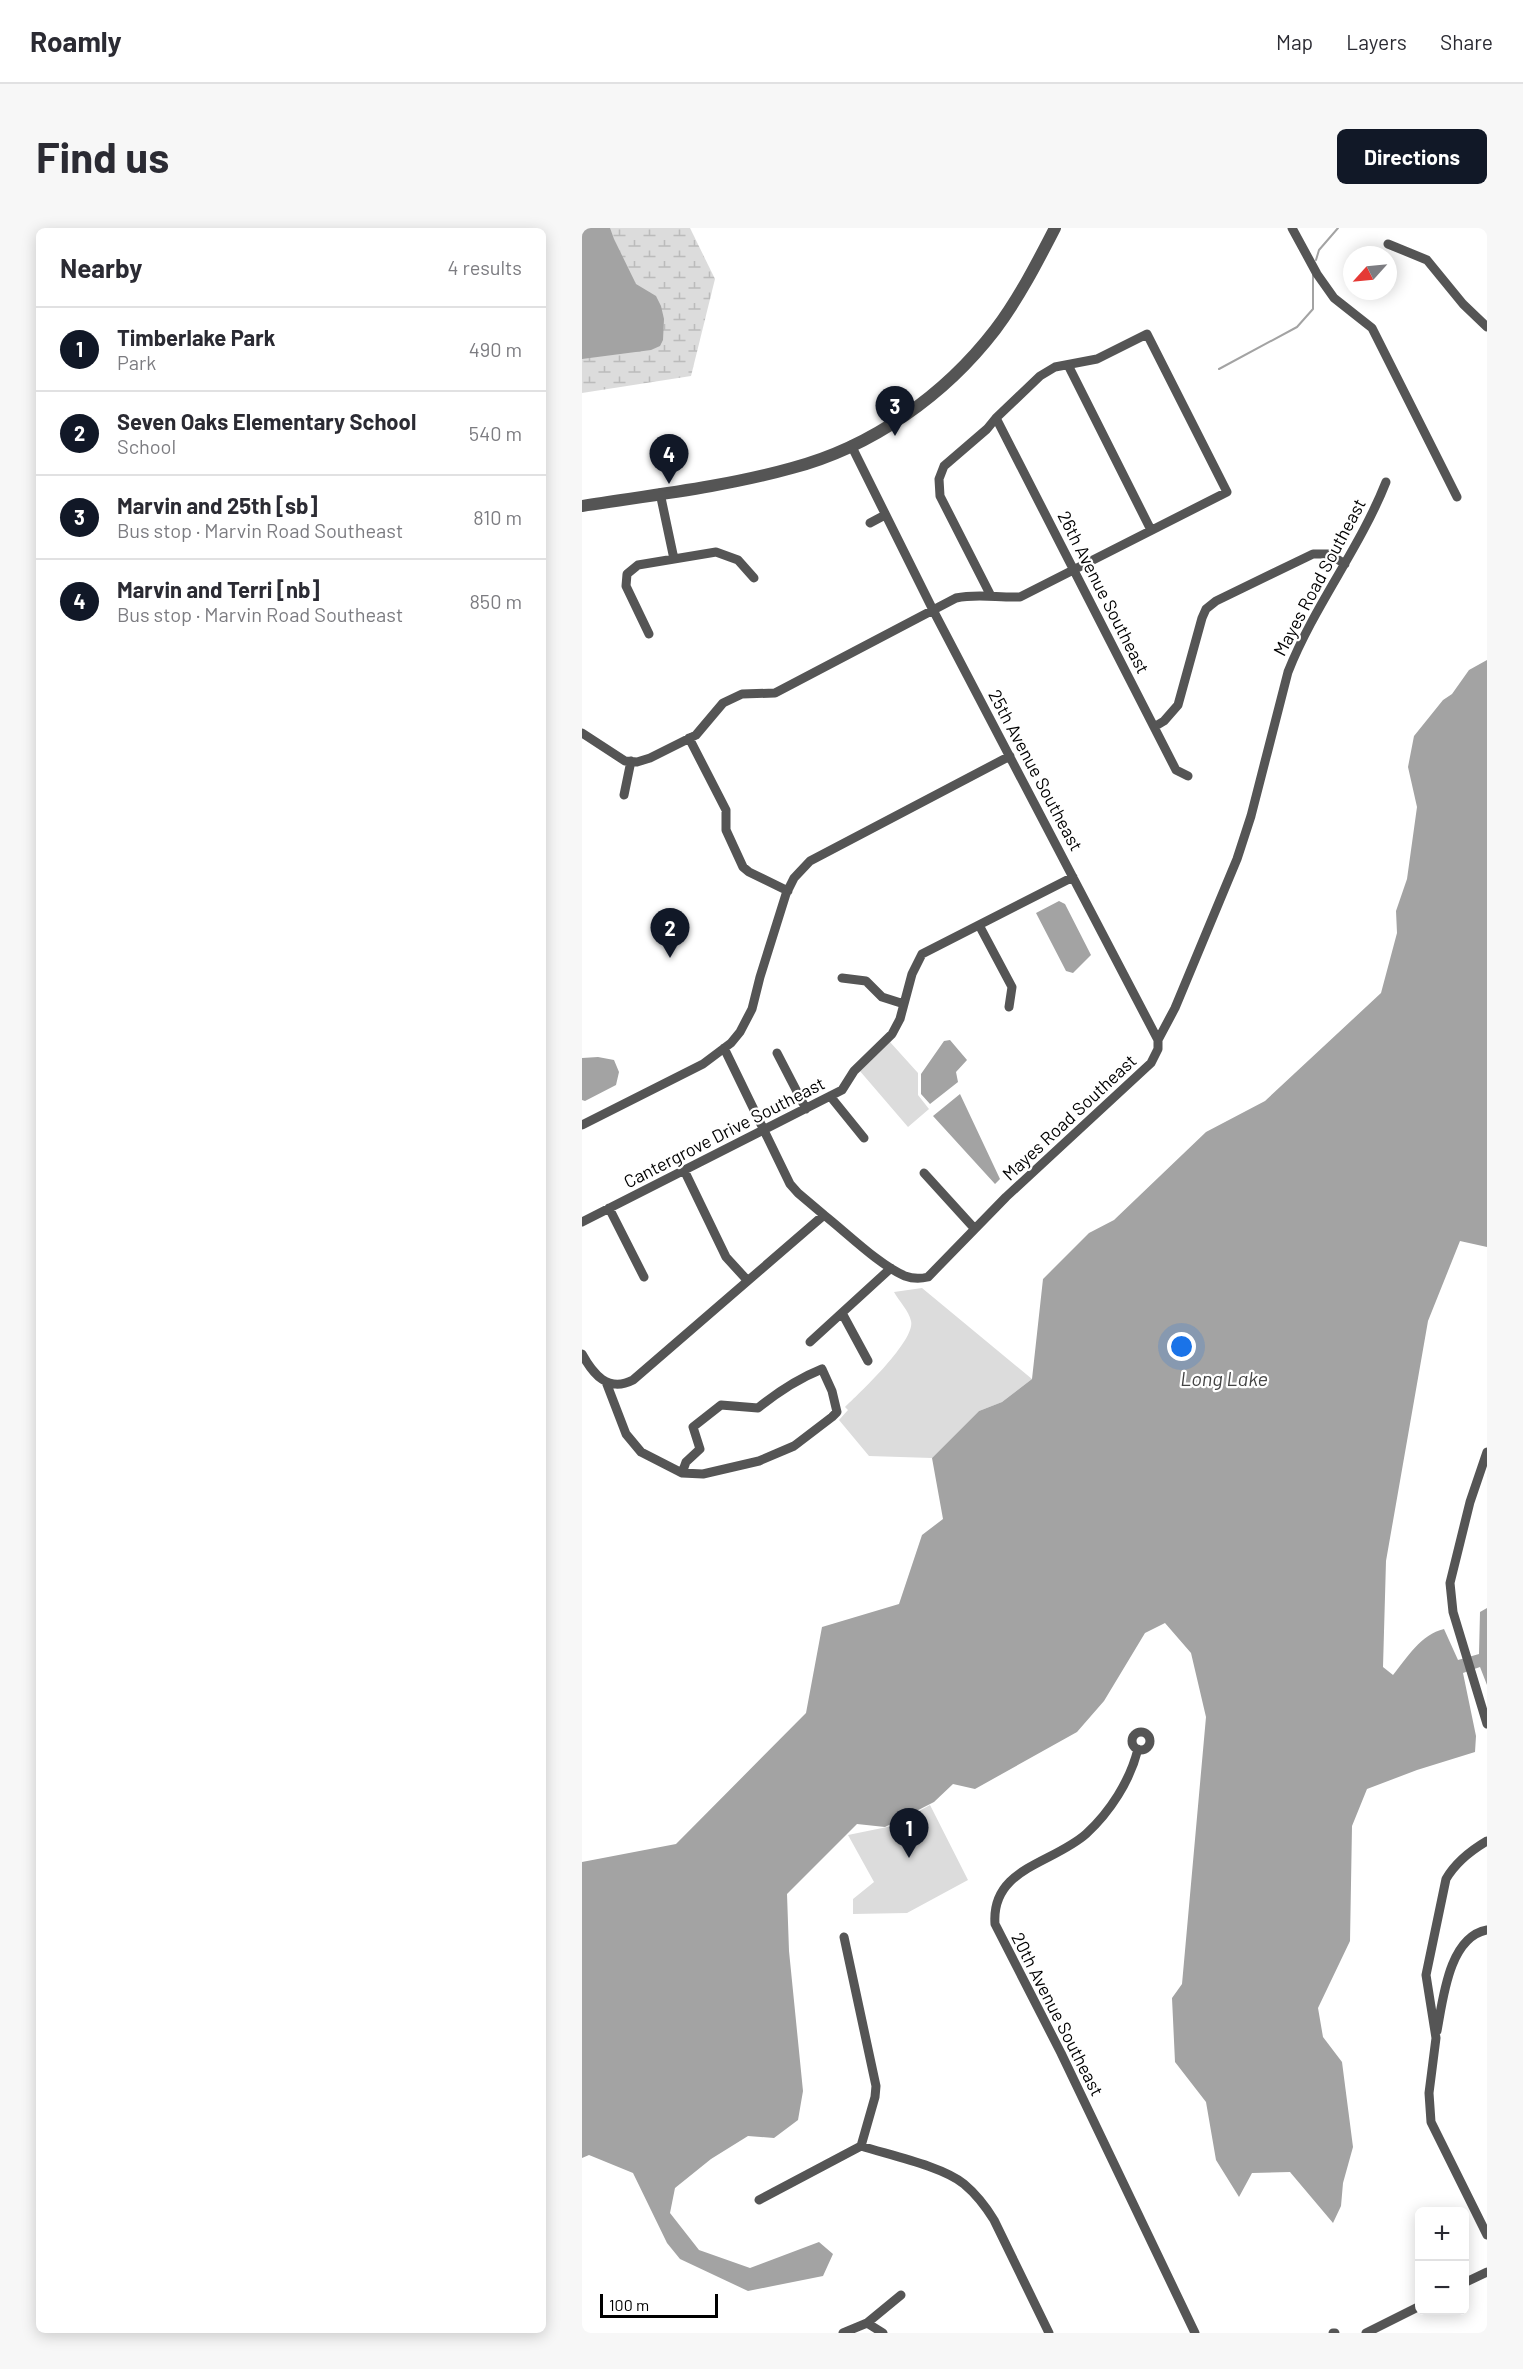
<!DOCTYPE html>
<html lang="en">
<head>
<meta charset="utf-8">
<style>
	body { margin:0; font-family:Barlow,sans-serif; background:#f7f7f7; color:#2b2b33 }
	.controls { position:absolute; right:18px; bottom:18px; display:grid; overflow:hidden; border-radius:9px; box-shadow:0 3px 15px #0003 }
	.controls button { width:54px; height:54px; display:grid; place-items:center; padding:0; border:0; border-bottom:2px solid #e1e1e2; background:#fff; color:#2b2b33; font:30px sans-serif }
	.compass { position:absolute; left:761px; top:18px; width:54px; height:54px; border-radius:50%; background:#fff; box-shadow:0 3px 15px #0003; rotate:243deg }
	.scale { position:absolute; left:18px; bottom:15px; width:118px; box-sizing:border-box; padding-left:6px; border:3px solid #000; border-top:0; font-size:16px; line-height:21px; white-space:nowrap; color:#000; -webkit-text-stroke:4px #fff; paint-order:stroke }
	.you { position:absolute; left:600px; top:1119px; width:21px; height:21px; margin:-15px; border:4px solid #fff; border-radius:50%; background:#1a73e8; box-shadow:0 0 0 9px #1a73e833 }
	.badge { display:grid; place-items:center; width:39px; height:39px; border-radius:50%; background:#111827; color:#fff; font-size:20px; font-weight:700 }
	.pin { position:absolute; translate:-50% -50px; filter:drop-shadow(0 2px 3px #0008) }
	.pin::after { content:''; position:absolute; top:32px; width:21px; height:18px; background:inherit; clip-path:polygon(0 0,100% 0,50% 100%) }
	.list { margin:0; padding:0; list-style:none }
	h2 { display:flex; justify-content:space-between; align-items:center; height:78px; margin:0; padding:0 24px; font-size:26px }
	h2 small { font-size:20px; font-weight:400; color:#7c7c81 }
	.list li { display:grid; grid-template-columns:39px 1fr auto; gap:18px; align-items:center; box-sizing:border-box; height:84px; padding:0 24px; border-top:2px solid #e1e1e2 }
	.list b { display:block; font-size:22px; white-space:nowrap }
	.list p { margin:0; font-size:20px; white-space:nowrap; color:#7c7c81 }
	.list em { font-size:20px; font-style:normal; color:#7c7c81 }
	.map { position:relative; flex:none; width:905px; height:2105px; overflow:hidden; border-radius:9px }
	header { display:flex; align-items:center; gap:36px; box-sizing:border-box; height:84px; padding:0 30px; background:#fff; border-bottom:2px solid #e1e1e2 }
	header strong { font-size:28px }
	nav { display:flex; gap:33px; margin-inline-start:auto; font-size:21px }
	.intro { display:flex; align-items:center; justify-content:space-between; box-sizing:border-box; height:144px; padding:0 36px }
	h1 { margin:0; font-size:42px }
	.button { padding:15px 27px; border-radius:9px; background:#111827; color:#fff; font-size:21px; font-weight:700 }
	main { display:flex; gap:36px; padding:0 36px }
	aside { flex:1; background:#fff; border-radius:9px; box-shadow:0 3px 15px #0003 }
	.map>svg:first-child { display:block }
</style>
</head>
<body>
<header>
<strong>Roamly</strong>
<nav><a>Map</a><a>Layers</a><a>Share</a></nav>
</header>
<div class="intro"><h1>Find us</h1><a class="button">Directions</a></div>
<main>
<aside>
<h2>Nearby<small>4 results</small></h2>
<ul class="list">
<li><span class="badge">1</span><div><b>Timberlake Park</b><p>Park</p></div><em>490 m</em></li>
<li><span class="badge">2</span><div><b>Seven Oaks Elementary School</b><p>School</p></div><em>540 m</em></li>
<li><span class="badge">3</span><div><b>Marvin and 25th [sb]</b><p>Bus stop · Marvin Road Southeast</p></div><em>810 m</em></li>
<li><span class="badge">4</span><div><b>Marvin and Terri [nb]</b><p>Bus stop · Marvin Road Southeast</p></div><em>850 m</em></li>
</ul>
</aside>
<div class="map">
<svg width="905" height="2105" viewBox="0 0 905 2105">
	<defs>
		<pattern id="wetland-marsh" width="20" height="14" patternUnits="userSpaceOnUse" patternTransform="scale(1.5)"><rect width="20" height="14" fill="#dcdcdc"/><path d="M1 5h8M5 5V1M11 12h8M15 12V8" fill="none" stroke="#bbb"/></pattern>
	</defs>
	<rect width="100%" height="100%" fill="#fff"/>
	<path fill="#dcdcdc" d="M308,814l28,31v22l11,14 -21,18 -49,-57z
		M340,1060l110,91 -30,23 -23,9 -47,47 -63,-2 -30,-36 9,-10 -3,-3c14,-13 71,-67 66,-86 -2,-10 -12,-20 -17,-29z
		M348,1577l38,75 -61,33 -54,1v-15l21,-17 -26,-47 44,-9z"/>
	<path fill="url(#wetland-marsh)" d="M0,0h108l25,51 -24,97 -109,17z"/>
	<path fill="#a3a3a3" d="M0,0h28l4,11 22,45 20,12 5,10 3,13 -1,21 -3,6 -9,4 -69,9z
		M905,432v587l-27,-6 -32,80 -42,240 -3,106 10,8c14,-17 28,-41 51,-46l14,31 21,-6 1,-42 7,-4v77l-7,-18 -17,6 13,63 -1,16 -58,18 -50,19 -15,37 -2,115 -32,67 5,29 19,25 11,85 -10,36 -2,23 -8,17 -43,-51 -38,1 -13,24 -23,-37 -10,-58 -31,-40 -3,-64 10,-14 24,-267 -15,-64 -26,-30 -20,10 -41,68 -27,31 -102,57 -22,-5 -19,18 -49,25 -28,-3 -70,70 2,57 14,140 -5,29 -24,18 -26,-2 -37,23 -36,29 -5,25 29,37 51,18 69,-26 14,12 -10,22 -75,15 -68,-32 -13,-16 -34,-70 -44,-18 -7,3v-296l94,-18 130,-131 16,-86 77,-23 23,-69 21,-16 -11,-61 47,-47 23,-9 30,-23 11,-100 46,-46 25,-13 92,-88 59,-31 116,-108 16,-60 -1,-22 11,-32 10,-72 -9,-40 6,-31 29,-36 9,-6 17,-24z
		M477,673l6,3 26,51 -18,18 -7,-2 -30,-58z
		M368,812l17,20 -11,12 2,10 -28,22 -9,-10v-20l23,-33z
		M16,829l16,3 5,12 -3,13 -31,16 -3,-1v-42z
		M378,866l40,85 -5,5 -62,-68z"/>
	<g fill="none" stroke-linecap="round" stroke-linejoin="round">
		<path stroke="#a3a3a3" stroke-width="2" d="M734,32l3,-10 19,-22
			M637,141l78,-42 16,-18v-34"/>
		<path stroke="#555" stroke-width="9" d="M710,0l25,46 17,24 38,30 85,169
			M806,16l39,16 36,44 24,23
			M486,137l83,165
			M414,190l180,352 12,6
			M269,217l82,165 225,430
			M78,265l14,66
			M288,295l15,-8
			M67,406l-23,-48 1,-12 11,-9 78,-13 22,8 16,18
			M572,499l10,-6 14,-16 24,-87 4,-9 10,-8 97,-47h16l16,10
			M0,505l43,28 12,1 13,-4 46,-23 27,-32 19,-9 33,-1 181,-95c22,-5 42,0 64,-1l207,-105 -80,-158 -50,25 -42,8 -15,9 -44,42 -9,11 -43,37 -5,13 1,17 51,100
			M107,510l37,72v20l17,37 6,5 39,19
			M42,567l7,-34
			M397,697l33,62 -3,20
			M260,750l24,3 16,16 22,7
			M142,820l66,136 8,9 26,22
			M195,825l29,56
			M248,868l34,42
			M0,897l121,-61 28,-21 9,-11 12,-23 8,-32 26,-83 8,-16 16,-17 200,-105
			M102,942l42,87 21,23
			M342,945l50,55
			M27,980l35,69
			M0,994l260,-132 12,-19 38,-37 8,-15 12,-45 10,-20 151,-77
			M260,1085l26,48
			M228,1114l81,-74
			M0,1126c11,20 26,39 51,26l191,-165c23,18 55,50 81,61 8,3 15,3 23,1l78,-80 145,-134 7,-14v-9l17,-32 62,-149 14,-43 37,-144c26,-66 72,-124 98,-190
			M24,1154l20,52 15,18 41,21 21,1 56,-13 35,-15 38,-29 5,-5 -5,-21 -10,-22c-25,10 -43,22 -64,39l-37,-3 -28,22 7,22 -14,13 -4,11
			M905,1224l-17,50 -20,81 3,29 34,112
			M550 1513a9 9 0 1 1 18 0a9 9 0 1 1-18 0Z
			M556,1521c-8,32 -28,63 -52,85 -34,30 -95,34 -91,90l66,129 134,280
			M905,1613c-17,10 -31,21 -41,38l-20,96 10,63 -7,55 2,29 56,113
			M262,1709l32,149 -1,11 -14,49
			M855,1803c6,-32 12,-94 50,-101
			M279,1918c28,9 81,20 103,38 12,10 22,23 30,36l55,113
			M177,1972l102,-54
			M882,2055l23,-11
			M285,2095l16,10
			M261,2105l24,-10 34,-28
			M751,2105h2
			M784,2105l54,-27"/>
		<path stroke="#555" stroke-width="12" d="M0,278c70,-11 142,-19 210,-38 80,-21 153,-73 203,-138 24,-32 42,-67 60,-102"/>
	</g>
	<g text-anchor="middle" dominant-baseline="central" stroke-width="4.5" stroke-linejoin="round" paint-order="stroke">
		<g font-size="18" fill="#000" stroke="#fff">
			<text transform="translate(737 349) rotate(-62)">Mayes Road Southeast</text>
			<text transform="translate(522 364) rotate(63)">26th Avenue Southeast</text>
			<text transform="translate(454 542) rotate(62)">25th Avenue Southeast</text>
			<text transform="translate(487 889) rotate(-43)">Mayes Road Southeast</text>
			<text transform="translate(142 904) rotate(-27)">Cantergrove Drive Southeast</text>
			<text transform="translate(476 1786) rotate(63)">20th Avenue Southeast</text>
		</g>
		<g font-size="20" font-style="italic" fill="#444" stroke="#fff">
			<text x="642" y="1150">Long Lake</text>
		</g>
	</g>
</svg>
<div class="controls">
<button>+</button>
<button>−</button>
</div>
<svg class="compass" viewBox="-18 -18 36 36"><path d="M0-13l5 13h-10z" fill="#e53935"/><path d="M0 13l5-13h-10z" fill="#7c7c81"/></svg>
<div class="scale">100 m</div>
<div class="you"></div>
<div class="pin badge" style="left:327px;top:1630px">1</div>
<div class="pin badge" style="left:88px;top:730px">2</div>
<div class="pin badge" style="left:313px;top:208px">3</div>
<div class="pin badge" style="left:87px;top:256px">4</div>
</div>
</main>
</body>
</html>
